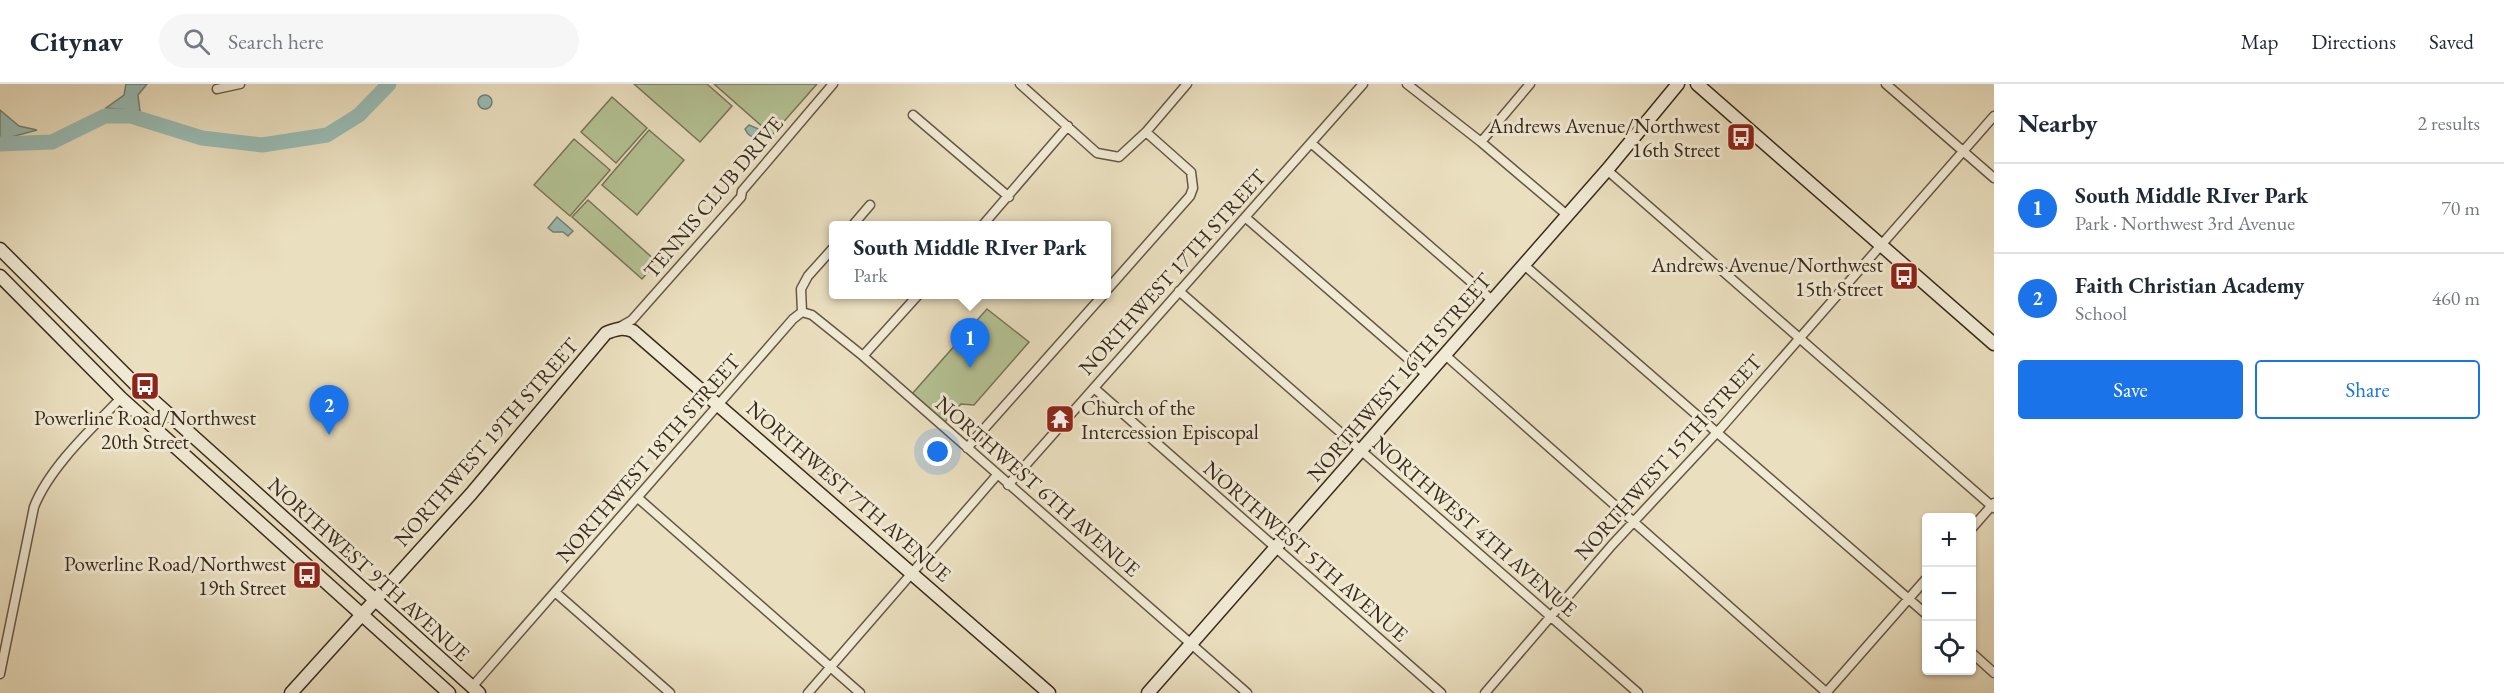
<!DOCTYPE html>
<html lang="en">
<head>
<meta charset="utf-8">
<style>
	body { margin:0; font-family:"EB Garamond",serif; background:#f6f6f7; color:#1f2937 }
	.controls { position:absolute; right:18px; bottom:18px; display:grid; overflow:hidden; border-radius:6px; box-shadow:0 2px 4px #0004 }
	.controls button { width:54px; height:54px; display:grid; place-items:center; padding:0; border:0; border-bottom:2px solid #e0e1e3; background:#fff; color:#1f2937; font:30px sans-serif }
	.you { position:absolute; left:938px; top:368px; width:21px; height:21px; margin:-15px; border:4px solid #fff; border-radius:50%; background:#1a73e8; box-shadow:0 0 0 9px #1a73e833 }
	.badge { display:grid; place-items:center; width:39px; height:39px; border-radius:50%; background:#1a73e8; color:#fff; font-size:20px; font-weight:700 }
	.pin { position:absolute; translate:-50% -50px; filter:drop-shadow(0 2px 3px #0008) }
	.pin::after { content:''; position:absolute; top:32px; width:21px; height:18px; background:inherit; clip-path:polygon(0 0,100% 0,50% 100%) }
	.popup { position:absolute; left:829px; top:137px; width:282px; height:78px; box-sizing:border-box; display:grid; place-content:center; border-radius:6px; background:#fff; filter:drop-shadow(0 2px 4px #0005); font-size:20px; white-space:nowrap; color:#747a83 }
	.popup b { font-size:22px; color:#1f2937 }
	.popup::after { content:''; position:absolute; left:50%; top:100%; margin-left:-12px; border:12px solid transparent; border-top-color:#fff }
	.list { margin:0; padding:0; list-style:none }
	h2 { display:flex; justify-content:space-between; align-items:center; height:78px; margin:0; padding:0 24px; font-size:26px }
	h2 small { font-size:20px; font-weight:400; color:#747a83 }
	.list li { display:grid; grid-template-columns:39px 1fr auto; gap:18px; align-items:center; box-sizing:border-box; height:90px; padding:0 24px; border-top:2px solid #e0e1e3 }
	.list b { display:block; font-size:22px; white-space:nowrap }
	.list p { margin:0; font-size:20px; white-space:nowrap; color:#747a83 }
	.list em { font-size:20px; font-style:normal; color:#747a83 }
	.actions { display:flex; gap:12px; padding:18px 24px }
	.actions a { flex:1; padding:14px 0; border:2px solid #1a73e8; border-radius:6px; text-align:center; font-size:21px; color:#1a73e8 }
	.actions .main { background:#1a73e8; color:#fff }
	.icon { flex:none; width:33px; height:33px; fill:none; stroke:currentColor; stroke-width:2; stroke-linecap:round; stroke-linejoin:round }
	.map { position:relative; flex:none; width:1994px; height:609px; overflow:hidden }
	header { display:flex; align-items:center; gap:36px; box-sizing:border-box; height:84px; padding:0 30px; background:#fff; border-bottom:2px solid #e0e1e3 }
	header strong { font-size:28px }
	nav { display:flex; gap:33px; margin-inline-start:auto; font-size:21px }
	.search { width:420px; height:54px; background:#f6f6f7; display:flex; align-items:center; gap:15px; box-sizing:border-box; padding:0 21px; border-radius:33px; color:#747a83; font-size:22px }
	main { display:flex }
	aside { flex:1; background:#fff }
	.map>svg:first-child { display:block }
</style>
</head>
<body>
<header>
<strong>Citynav</strong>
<div class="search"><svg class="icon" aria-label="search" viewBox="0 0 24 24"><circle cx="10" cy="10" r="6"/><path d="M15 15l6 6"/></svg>Search here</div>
<nav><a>Map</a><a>Directions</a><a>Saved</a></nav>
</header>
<main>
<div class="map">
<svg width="1994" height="609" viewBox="0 0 1994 609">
	<rect width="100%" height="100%" fill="#eadfbf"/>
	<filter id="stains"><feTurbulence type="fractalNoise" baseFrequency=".00333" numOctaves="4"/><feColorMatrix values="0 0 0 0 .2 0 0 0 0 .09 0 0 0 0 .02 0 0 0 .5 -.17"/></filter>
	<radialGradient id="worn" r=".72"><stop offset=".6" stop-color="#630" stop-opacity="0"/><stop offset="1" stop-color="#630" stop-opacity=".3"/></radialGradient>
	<path fill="#b4c294" stroke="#767658" stroke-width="1.5" d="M634,0h73l25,22 -32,36z
		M714,0h103l-45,51z
		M612,13l35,31 -31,35 -35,-31z
		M649,46l35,30 -47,55 -35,-30z
		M574,55l36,31 -40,46 -36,-31z
		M588,116l69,62 -15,17 -70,-62z
		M987,225l42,33 -55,63 -13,-1 -16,18 -33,-28z"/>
	<path fill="#98bcb5" stroke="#728278" stroke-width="1.5" d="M126,0h21l-9,11 2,16 -34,-3 18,-13z
		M478 18a7 7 0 1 1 14 0a7 7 0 1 1-14 0Z
		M0,26l19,16 18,4 -37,10z
		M749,41l12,5 3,8 -9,1 -7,-5 -3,-5z
		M557,133l16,14 -5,5 -5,-4h-10l-5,-4z"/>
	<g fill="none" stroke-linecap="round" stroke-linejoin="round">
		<path stroke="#98bcb5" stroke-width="15" d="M0,60l52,-2 53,-26h26l71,22 60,7 65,-10 32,-20 30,-31"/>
		<g stroke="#655745" stroke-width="11">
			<path id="street" d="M1020,0l77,69 22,4 27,-25 41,-48
				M1407,0l74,58 86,73
				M1886,0l108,94
				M217,5l23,-5
				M913,31l96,82
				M1481,58l49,-58
				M1311,59l181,157
				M1607,86l387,338
				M1245,133l182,158
				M852,142l18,-21
				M982,142l86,-100
				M1524,181l402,349
				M1106,207l84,-95 3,-8 -2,-16 -45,-40
				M1179,207l459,402
				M802,228l10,3 51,41 384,337
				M802,228l-1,-23 7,-13 26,-29
				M618,244l14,-8 109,-123 1,-6 91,-107
				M1444,270l383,339
				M863,272l56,-62
				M1094,304l347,305
				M967,364l137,-154
				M1008,401l355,-401
				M638,414l222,195
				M1972,444l22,-25
				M555,508l115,101
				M1972,569l22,20
				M0,590l34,-167c15,-39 58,-79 87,-109
				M472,603l321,-368 9,-7
				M808,609l189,-218
				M1485,609l127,-148 110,-118 272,-311
				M1826,609l100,-114"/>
		</g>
		<g stroke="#392a1c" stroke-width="15">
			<path id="secondary" d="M1697,0l297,260
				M0,165l135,135 344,309
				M0,192l121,122 328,295
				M291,609l180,-199 135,-161c10,-4 17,-6 27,-2l416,362
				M1148,609l459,-523 71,-86"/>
		</g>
		<use href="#street" stroke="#f1ead5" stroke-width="8"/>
		<use href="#secondary" stroke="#f1ead5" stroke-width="12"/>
	</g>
	<defs>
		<g id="bus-square" transform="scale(1.5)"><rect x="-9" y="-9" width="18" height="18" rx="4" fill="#8f2418" stroke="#f1ead5"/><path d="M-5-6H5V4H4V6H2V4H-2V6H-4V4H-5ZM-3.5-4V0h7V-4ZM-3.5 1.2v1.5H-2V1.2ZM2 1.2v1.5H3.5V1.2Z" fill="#fff"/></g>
		<g id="temple-square" transform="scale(1.5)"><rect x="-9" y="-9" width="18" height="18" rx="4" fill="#8f2418" stroke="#f1ead5"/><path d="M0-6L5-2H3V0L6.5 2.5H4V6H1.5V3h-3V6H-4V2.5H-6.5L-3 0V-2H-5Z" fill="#fff"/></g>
	</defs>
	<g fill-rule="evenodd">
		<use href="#bus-square" x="1741" y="53"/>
		<use href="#bus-square" x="1904" y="192"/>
		<use href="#bus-square" x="145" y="302"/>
		<use href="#temple-square" x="1060" y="335"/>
		<use href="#bus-square" x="307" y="491"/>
	</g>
	<g text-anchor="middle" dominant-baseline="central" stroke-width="6" stroke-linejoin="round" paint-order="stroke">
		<g font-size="21" fill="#392a1c" stroke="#f1ead5" text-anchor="end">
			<text x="1720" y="41">Andrews Avenue/Northwest<tspan x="1720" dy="24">16th Street</tspan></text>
			<text x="1883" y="180">Andrews Avenue/Northwest<tspan x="1883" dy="24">15th Street</tspan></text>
			<text x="1081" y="323" text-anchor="start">Church of the<tspan x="1081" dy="24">Intercession Episcopal</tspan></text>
			<text x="145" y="333" text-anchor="middle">Powerline Road/Northwest<tspan x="145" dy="24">20th Street</tspan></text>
			<text x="286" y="479">Powerline Road/Northwest<tspan x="286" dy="24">19th Street</tspan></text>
		</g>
		<g font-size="21" fill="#392a1c" stroke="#f1ead5">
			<text transform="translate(713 113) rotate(-50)">TENNIS CLUB DRIVE</text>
			<text transform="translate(1172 188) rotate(-48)">NORTHWEST 17TH STREET</text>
			<text transform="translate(1399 293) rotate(-49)">NORTHWEST 16TH STREET</text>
			<text transform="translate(486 358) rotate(-49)">NORTHWEST 19TH STREET</text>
			<text transform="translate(1668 373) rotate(-48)">NORTHWEST 15TH STREET</text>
			<text transform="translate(648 374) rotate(-49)">NORTHWEST 18TH STREET</text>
			<text transform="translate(1038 402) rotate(41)">NORTHWEST 6TH AVENUE</text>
			<text transform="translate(849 407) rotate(41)">NORTHWEST 7TH AVENUE</text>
			<text transform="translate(1475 442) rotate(41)">NORTHWEST 4TH AVENUE</text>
			<text transform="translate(1306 467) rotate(41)">NORTHWEST 5TH AVENUE</text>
			<text transform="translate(369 485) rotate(42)">NORTHWEST 9TH AVENUE</text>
		</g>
	</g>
	<rect width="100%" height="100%" filter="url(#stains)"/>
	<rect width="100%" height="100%" fill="url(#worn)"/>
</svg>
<div class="controls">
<button>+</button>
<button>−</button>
<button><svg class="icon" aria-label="locate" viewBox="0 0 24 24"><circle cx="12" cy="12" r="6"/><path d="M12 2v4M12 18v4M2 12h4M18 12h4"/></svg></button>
</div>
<div class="you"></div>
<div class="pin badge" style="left:970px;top:284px">1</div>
<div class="popup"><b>South Middle RIver Park</b>Park</div>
<div class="pin badge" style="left:329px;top:351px">2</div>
</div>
<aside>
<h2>Nearby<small>2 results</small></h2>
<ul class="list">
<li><span class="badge">1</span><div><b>South Middle RIver Park</b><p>Park · Northwest 3rd Avenue</p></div><em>70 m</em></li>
<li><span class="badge">2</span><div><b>Faith Christian Academy</b><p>School</p></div><em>460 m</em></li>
</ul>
<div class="actions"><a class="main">Save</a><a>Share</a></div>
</aside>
</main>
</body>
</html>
